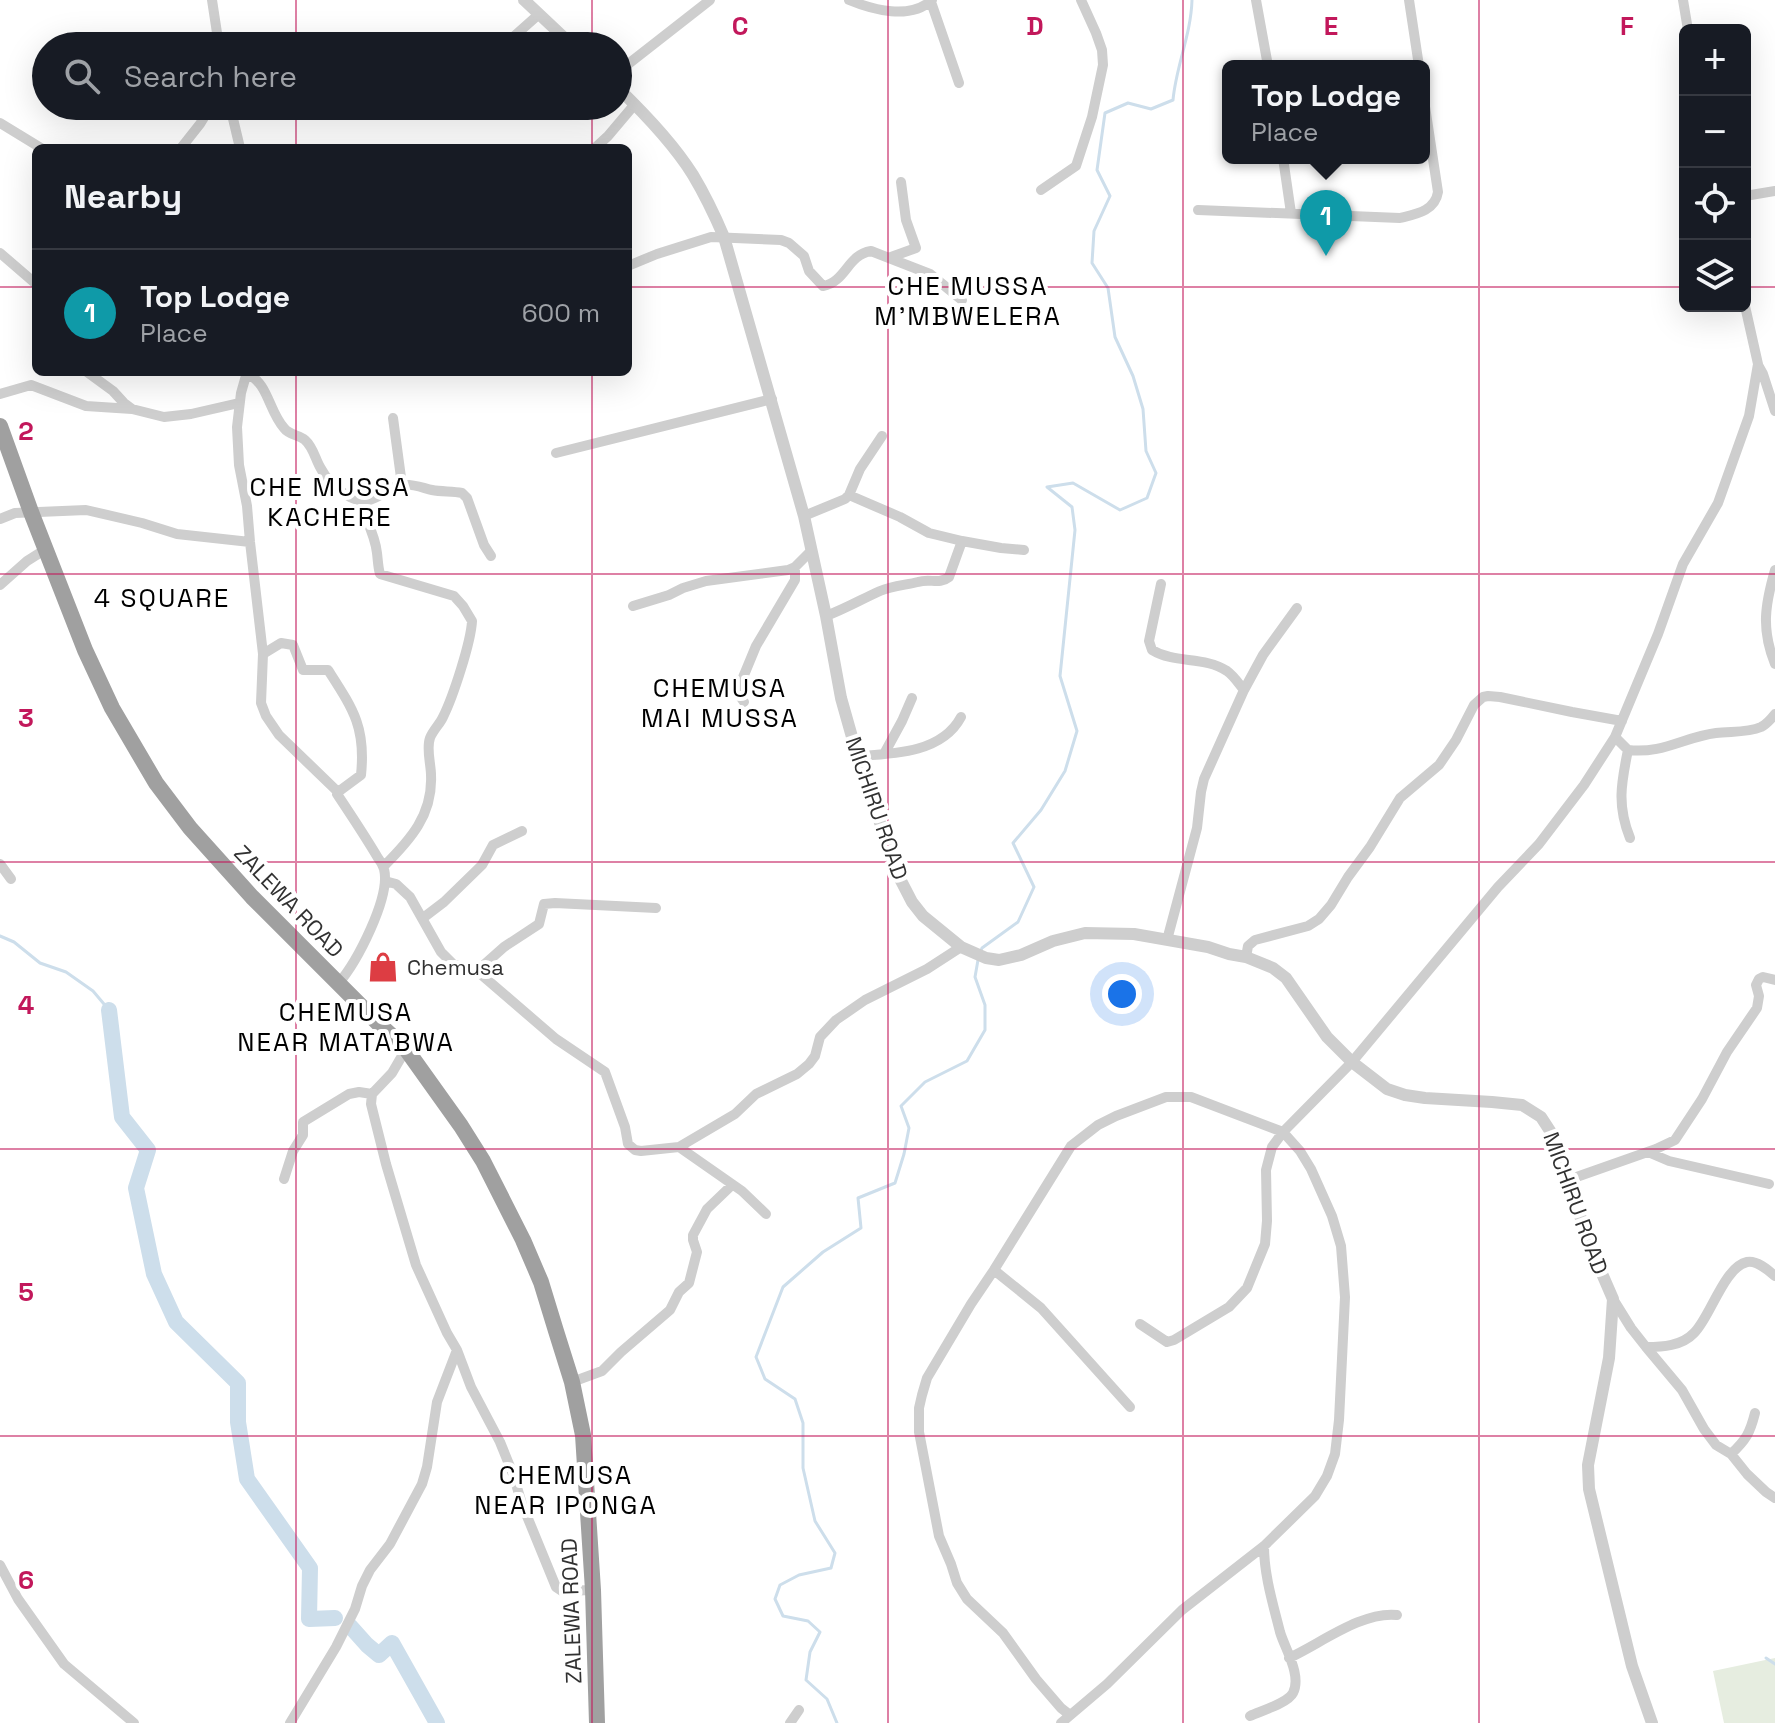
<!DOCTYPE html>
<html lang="en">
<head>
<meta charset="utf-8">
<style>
	body { margin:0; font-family:"Space Grotesk",sans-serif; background:#242831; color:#f1f3f6 }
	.controls { position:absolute; right:24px; top:24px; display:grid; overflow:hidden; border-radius:12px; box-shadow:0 8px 32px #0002 }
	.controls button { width:72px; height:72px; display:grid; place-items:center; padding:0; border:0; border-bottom:2px solid #363941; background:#171b24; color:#f1f3f6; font:40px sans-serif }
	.you { position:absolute; left:1122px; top:994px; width:28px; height:28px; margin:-20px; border:6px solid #fff; border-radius:50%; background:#1a73e8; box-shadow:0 0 0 12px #1a73e833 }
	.badge { display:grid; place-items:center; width:52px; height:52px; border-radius:50%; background:#db2777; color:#fff; font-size:26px; font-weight:700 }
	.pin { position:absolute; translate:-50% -66px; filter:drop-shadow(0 2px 4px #0008) }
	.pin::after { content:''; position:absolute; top:42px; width:28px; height:24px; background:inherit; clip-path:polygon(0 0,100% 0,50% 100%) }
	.popup { position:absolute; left:1222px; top:60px; width:208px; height:104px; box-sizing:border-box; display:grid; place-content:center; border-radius:12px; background:#171b24; filter:drop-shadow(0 2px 6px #0005); font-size:26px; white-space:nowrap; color:#9ea1a6 }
	.popup b { font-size:30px; color:#f1f3f6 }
	.popup::after { content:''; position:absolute; left:50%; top:100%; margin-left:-16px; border:16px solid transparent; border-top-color:#171b24 }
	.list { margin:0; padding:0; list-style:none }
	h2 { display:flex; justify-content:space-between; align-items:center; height:104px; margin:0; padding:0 32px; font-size:34px }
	h2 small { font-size:26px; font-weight:400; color:#9ea1a6 }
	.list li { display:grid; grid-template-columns:52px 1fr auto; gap:24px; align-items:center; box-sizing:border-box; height:128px; padding:0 32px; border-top:2px solid #363941 }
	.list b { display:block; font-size:30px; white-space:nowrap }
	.list p { margin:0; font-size:26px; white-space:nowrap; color:#9ea1a6 }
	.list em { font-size:26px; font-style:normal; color:#9ea1a6 }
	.icon { flex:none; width:44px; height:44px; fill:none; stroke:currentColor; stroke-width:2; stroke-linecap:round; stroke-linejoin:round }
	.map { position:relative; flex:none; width:1775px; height:1723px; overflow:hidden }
	.search { position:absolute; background:#171b24; box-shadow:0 8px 32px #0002; left:32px; top:32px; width:600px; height:88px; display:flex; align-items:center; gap:20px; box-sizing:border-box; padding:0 28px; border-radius:44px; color:#9ea1a6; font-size:30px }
	.panel { position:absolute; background:#171b24; box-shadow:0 8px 32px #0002; left:32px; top:144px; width:600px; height:232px; border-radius:12px }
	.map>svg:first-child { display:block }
</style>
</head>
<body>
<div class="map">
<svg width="1775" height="1723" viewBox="0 0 1775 1723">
	<rect width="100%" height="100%" fill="#fff"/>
	<path fill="#e6ede0" d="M1775,1658v65h-51l-11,-52z"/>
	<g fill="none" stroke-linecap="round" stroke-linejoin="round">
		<path stroke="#cddeeb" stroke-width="3" d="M0,936l14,6 26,21 26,9 27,19 16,19
			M980,953l2,-5 36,-26 16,-35 -21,-44 28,-33 24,-39 12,-40 -17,-55 15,-146 -3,-23 -25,-20 26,-4 47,27 27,-12 9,-25 -10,-22 -3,-42 -10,-33 -18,-39 -7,-49 -16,-25 2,-32 16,-35 -13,-26 8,-57 23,-10 23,6 22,-9c3,-34 18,-65 19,-100
			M1766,1658l9,6
			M837,1723l-10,-24 -21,-19 4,-28 10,-20 -12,-11 -25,-5 -8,-17 5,-14 19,-10 32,-7 4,-15 -20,-32 -12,-53v-45l-8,-24 -30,-20 -9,-22 27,-70 40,-35 38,-24 -3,-30 37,-15 9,-29 5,-26 -8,-22 24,-24 42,-21 18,-31v-25l-10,-28 3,-17"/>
		<path stroke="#cddeeb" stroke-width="16" d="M109,1010l13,107 26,33 -12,38 18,86 22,48 62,61v39l9,57 63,89 -1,51 26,-1
			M350,1626l17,19 12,10 13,-12 45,80"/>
		<path stroke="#cecece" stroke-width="10" d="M212,0l7,46
			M849,0c24,10 61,20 83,0
			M1256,0l12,66
			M1409,0l10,66
			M1683,0l5,30
			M931,2l28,81
			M503,46l35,-31
			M618,72l92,-72
			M230,106l10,42
			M0,123l41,25
			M181,148l19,-24 11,-18
			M595,148l13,-12 27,-32
			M1283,158l8,55
			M1041,190l35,-24 16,-49 11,-52 -1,-15 -6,-17 -15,-33
			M1745,196l30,-5
			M1198,210l202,8c16,-4 35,-7 38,-26l-14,-92
			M0,253l36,31
			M891,257l25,-9 -10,-28 -5,-38
			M628,266l29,-12 54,-17 70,3 8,3 15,13 5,15 14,15c23,-4 24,-31 48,-35l59,23 32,26
			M1758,365l5,9 12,37
			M87,372l26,19 11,12 8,6
			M247,372l-6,21 -4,34 2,38 8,41 3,36 13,112 -2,49 5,13 13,19 59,57 -1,2c14,21 28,42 41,64 3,4 4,5 6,11 7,28 -27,93 -46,115
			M247,374c21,8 22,38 37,54 5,7 15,7 21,12 8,7 10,18 15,27 6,12 18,23 30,30 24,12 33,-9 51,-12 10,-2 22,3 31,5 10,2 20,1 30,3l5,5 17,47 7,11
			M0,394l31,-9 55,21 46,3 32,8 27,-3 48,-11
			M393,418l9,67
			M556,453l216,-54
			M849,495l51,22 29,16 33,8 39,7 23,2
			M359,500c6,18 16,34 18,53 1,8 1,14 3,21l74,22 9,10 9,15c-1,21 -19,76 -29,96 -3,7 -10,13 -13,21 -4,11 1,26 1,37 2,40 -21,65 -47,91
			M804,516l41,-17 4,-4 11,-26 22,-33
			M0,519l15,-6 71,-3 56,13 35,11 73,8
			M1775,570c-10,35 -14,59 0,94
			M1161,584l-12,57 3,9c23,14 52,6 75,21 7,5 12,13 17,19
			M0,585l27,-24 19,-12
			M633,606l36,-11 14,-7 23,-7 82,-11 7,-3 17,-17
			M826,616c19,-7 36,-17 54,-25 12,-5 26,-6 38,-9 12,-4 21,3 31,-5l13,-36
			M263,654l18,-11 12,2 10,25h25c25,39 38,57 33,105l-23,17
			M744,702l-7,-10 19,-46 39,-66v-13
			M1615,737l13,13c-7,34 -11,56 2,88
			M1628,750c35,4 56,-13 88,-17 15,-2 31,0 45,-6 6,-3 10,-8 14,-13
			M884,754l18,-33 10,-23
			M858,756c35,-2 84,-3 103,-39
			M0,864l11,15
			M385,881l11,3 14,13 31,55 12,12 24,7 79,68 49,33 20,55 3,17 7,6 6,1 38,-4 56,-33 21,-20 41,-20 12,-10 6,-8 5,-19 16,-17 29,-20 62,-31 34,-22
			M423,918l21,-16 38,-37 11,-20 29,-14
			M1167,940l30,-112 4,-36 3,-13 40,-89 19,-35 34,-47
			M1246,957l2,-11 7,-6 53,-14 11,-7 12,-14 17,-28 22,-30 30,-49 39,-33 17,-25 18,-35 9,-8 5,-1 12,1 72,15 50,9
			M477,971l27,-24 35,-23 5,-20 11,-1 101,5
			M406,1049l-14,24 -20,21 -1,10 15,60 30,101 31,68 10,17 14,37 29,55 13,32 9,30 34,83 6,4 31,-1
			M679,1147l63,44 24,23
			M1648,1152l21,9 100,23
			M284,1179l9,-28 10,-16v-13l46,-28 10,-2 13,2
			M1568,1180l88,-31 19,-9 27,-41 25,-47 30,-44 2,-12 -3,-11 3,-6 4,-2 12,3
			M994,1270l47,38 89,99
			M1613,1299l18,29 15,19c16,0 36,-1 48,-14 16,-15 30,-66 53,-71 10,-2 21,8 28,14
			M1140,1324l27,18 7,-2 55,-33 18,-19 18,-44 2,-23 -1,-51 6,-23 11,-15 69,-70 146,-175 41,-43 45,-59 31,-48 43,-103 25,-70 35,-61 31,-87 9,-52 -13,-58
			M1646,1347l36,43 22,39 12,16 15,9 16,20 19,18 9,6
			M572,1382l30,-11 19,-19 49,-42 9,-18 10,-9 8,-31 -4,-12v-5l14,-26 25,-24
			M1731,1454c15,-14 19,-21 24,-41
			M0,1565l18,34 46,65 70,59
			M1289,1658c31,-14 73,-47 108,-43
			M1250,1716c11,-5 38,-13 43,-23 9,-18 -8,-44 -13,-61 -7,-28 -16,-57 -16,-86
			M290,1723l46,-76 19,-38 7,-23 8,-16 20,-26 32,-60 5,-17 10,-65 20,-52
			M790,1723l9,-13
			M1061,1723l46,-39 75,-74 82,-64 51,-50 12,-20 8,-22 4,-34 6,-123 -4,-51 -9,-30 -21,-47 -11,-18 -17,-19 -92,-35h-25l-50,19 -18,9 -27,21 -77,124 -23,34 -44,74 -5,17 -3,13v24l20,104 12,28 6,19 10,16 36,34 33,46 25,29 9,7"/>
		<path stroke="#cecece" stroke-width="12" d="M524,0l49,46
			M618,88c27,26 55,55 75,87 12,20 22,41 31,62l80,279 22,100 15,82 13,46 42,127 16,31 11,14 38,31 25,11 13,2 22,-5 32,-14 32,-8 49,1 74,13 21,7 17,3 27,11 13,10 41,59 25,25 35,27 18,6 20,3 67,4 30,3 19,12 13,20 36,109 23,53 -4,59 -21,107 1,24 43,177 20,57"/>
		<path stroke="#a0a0a0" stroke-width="16" d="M0,426l31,86 54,138 27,58 44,75 34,45 62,69 130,130 24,22 55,77 22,35 40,79 18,42 15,49 16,51 11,53 10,155 4,133"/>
	</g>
	<path fill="none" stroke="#c2185b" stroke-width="2" stroke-opacity="0.55" d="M296,0v46M592,0v46M888,0v1723M1183,0v1723M1479,0v1723M296,106v42M592,106v42M0,287h36M628,287h1057M1745,287h30M296,372v1351M592,372v1351M0,574h1775M0,862h1775M0,1149h1775M0,1436h1775"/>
	<defs>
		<g id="shop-bare" transform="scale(2.4)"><path d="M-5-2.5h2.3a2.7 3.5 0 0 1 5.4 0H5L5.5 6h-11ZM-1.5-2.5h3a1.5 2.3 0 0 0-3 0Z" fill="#dd3d43" stroke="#fff" stroke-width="2.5" paint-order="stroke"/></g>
	</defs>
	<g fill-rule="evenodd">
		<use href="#shop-bare" x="383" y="967"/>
	</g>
	<g text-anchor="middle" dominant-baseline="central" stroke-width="8" stroke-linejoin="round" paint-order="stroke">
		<g font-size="22" fill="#313131" stroke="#fff">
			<text transform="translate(877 808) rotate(71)">MICHIRU ROAD</text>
			<text transform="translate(289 901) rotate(46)">ZALEWA ROAD</text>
			<text transform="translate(1576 1203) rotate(70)">MICHIRU ROAD</text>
			<text transform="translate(571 1611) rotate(-92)">ZALEWA ROAD</text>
		</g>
		<g font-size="22" fill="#313131" stroke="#fff" text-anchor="start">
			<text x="407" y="967">Chemusa</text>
		</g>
		<g font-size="26" letter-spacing="2" fill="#000" stroke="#fff">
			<text x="968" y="286">CHE MUSSA<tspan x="968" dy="30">M'MBWELERA</tspan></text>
			<text x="330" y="487">CHE MUSSA<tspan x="330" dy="30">KACHERE</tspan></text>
			<text x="162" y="598">4 SQUARE</text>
			<text x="720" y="688">CHEMUSA<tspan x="720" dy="30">MAI MUSSA</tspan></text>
			<text x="346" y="1012">CHEMUSA<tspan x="346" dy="30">NEAR MATABWA</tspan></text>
			<text x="566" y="1475">CHEMUSA<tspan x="566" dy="30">NEAR IPONGA</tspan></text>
		</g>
	</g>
	<g font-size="26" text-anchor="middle" font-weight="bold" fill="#c2185b" stroke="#fff" stroke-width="8" stroke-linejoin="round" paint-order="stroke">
		<text x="740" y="35">C</text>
		<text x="1035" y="35">D</text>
		<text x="1331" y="35">E</text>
		<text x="1627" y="35">F</text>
		<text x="26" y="440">2</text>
		<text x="26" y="727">3</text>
		<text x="26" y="1014">4</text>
		<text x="26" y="1301">5</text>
		<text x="26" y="1589">6</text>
	</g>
</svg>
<div class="controls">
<button>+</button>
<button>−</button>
<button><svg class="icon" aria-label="locate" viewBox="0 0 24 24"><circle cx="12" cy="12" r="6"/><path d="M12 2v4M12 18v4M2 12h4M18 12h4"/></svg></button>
<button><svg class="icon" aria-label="layers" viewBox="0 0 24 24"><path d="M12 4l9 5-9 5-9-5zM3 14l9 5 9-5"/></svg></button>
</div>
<div class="you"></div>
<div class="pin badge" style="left:1326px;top:256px;background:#0f9aa8">1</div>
<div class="popup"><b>Top Lodge</b>Place</div>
<div class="search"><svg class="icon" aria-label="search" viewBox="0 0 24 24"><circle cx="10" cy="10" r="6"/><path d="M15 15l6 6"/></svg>Search here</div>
<section class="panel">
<h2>Nearby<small></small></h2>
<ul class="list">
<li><span class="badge" style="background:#0f9aa8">1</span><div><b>Top Lodge</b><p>Place</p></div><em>600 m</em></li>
</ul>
</section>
</div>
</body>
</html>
